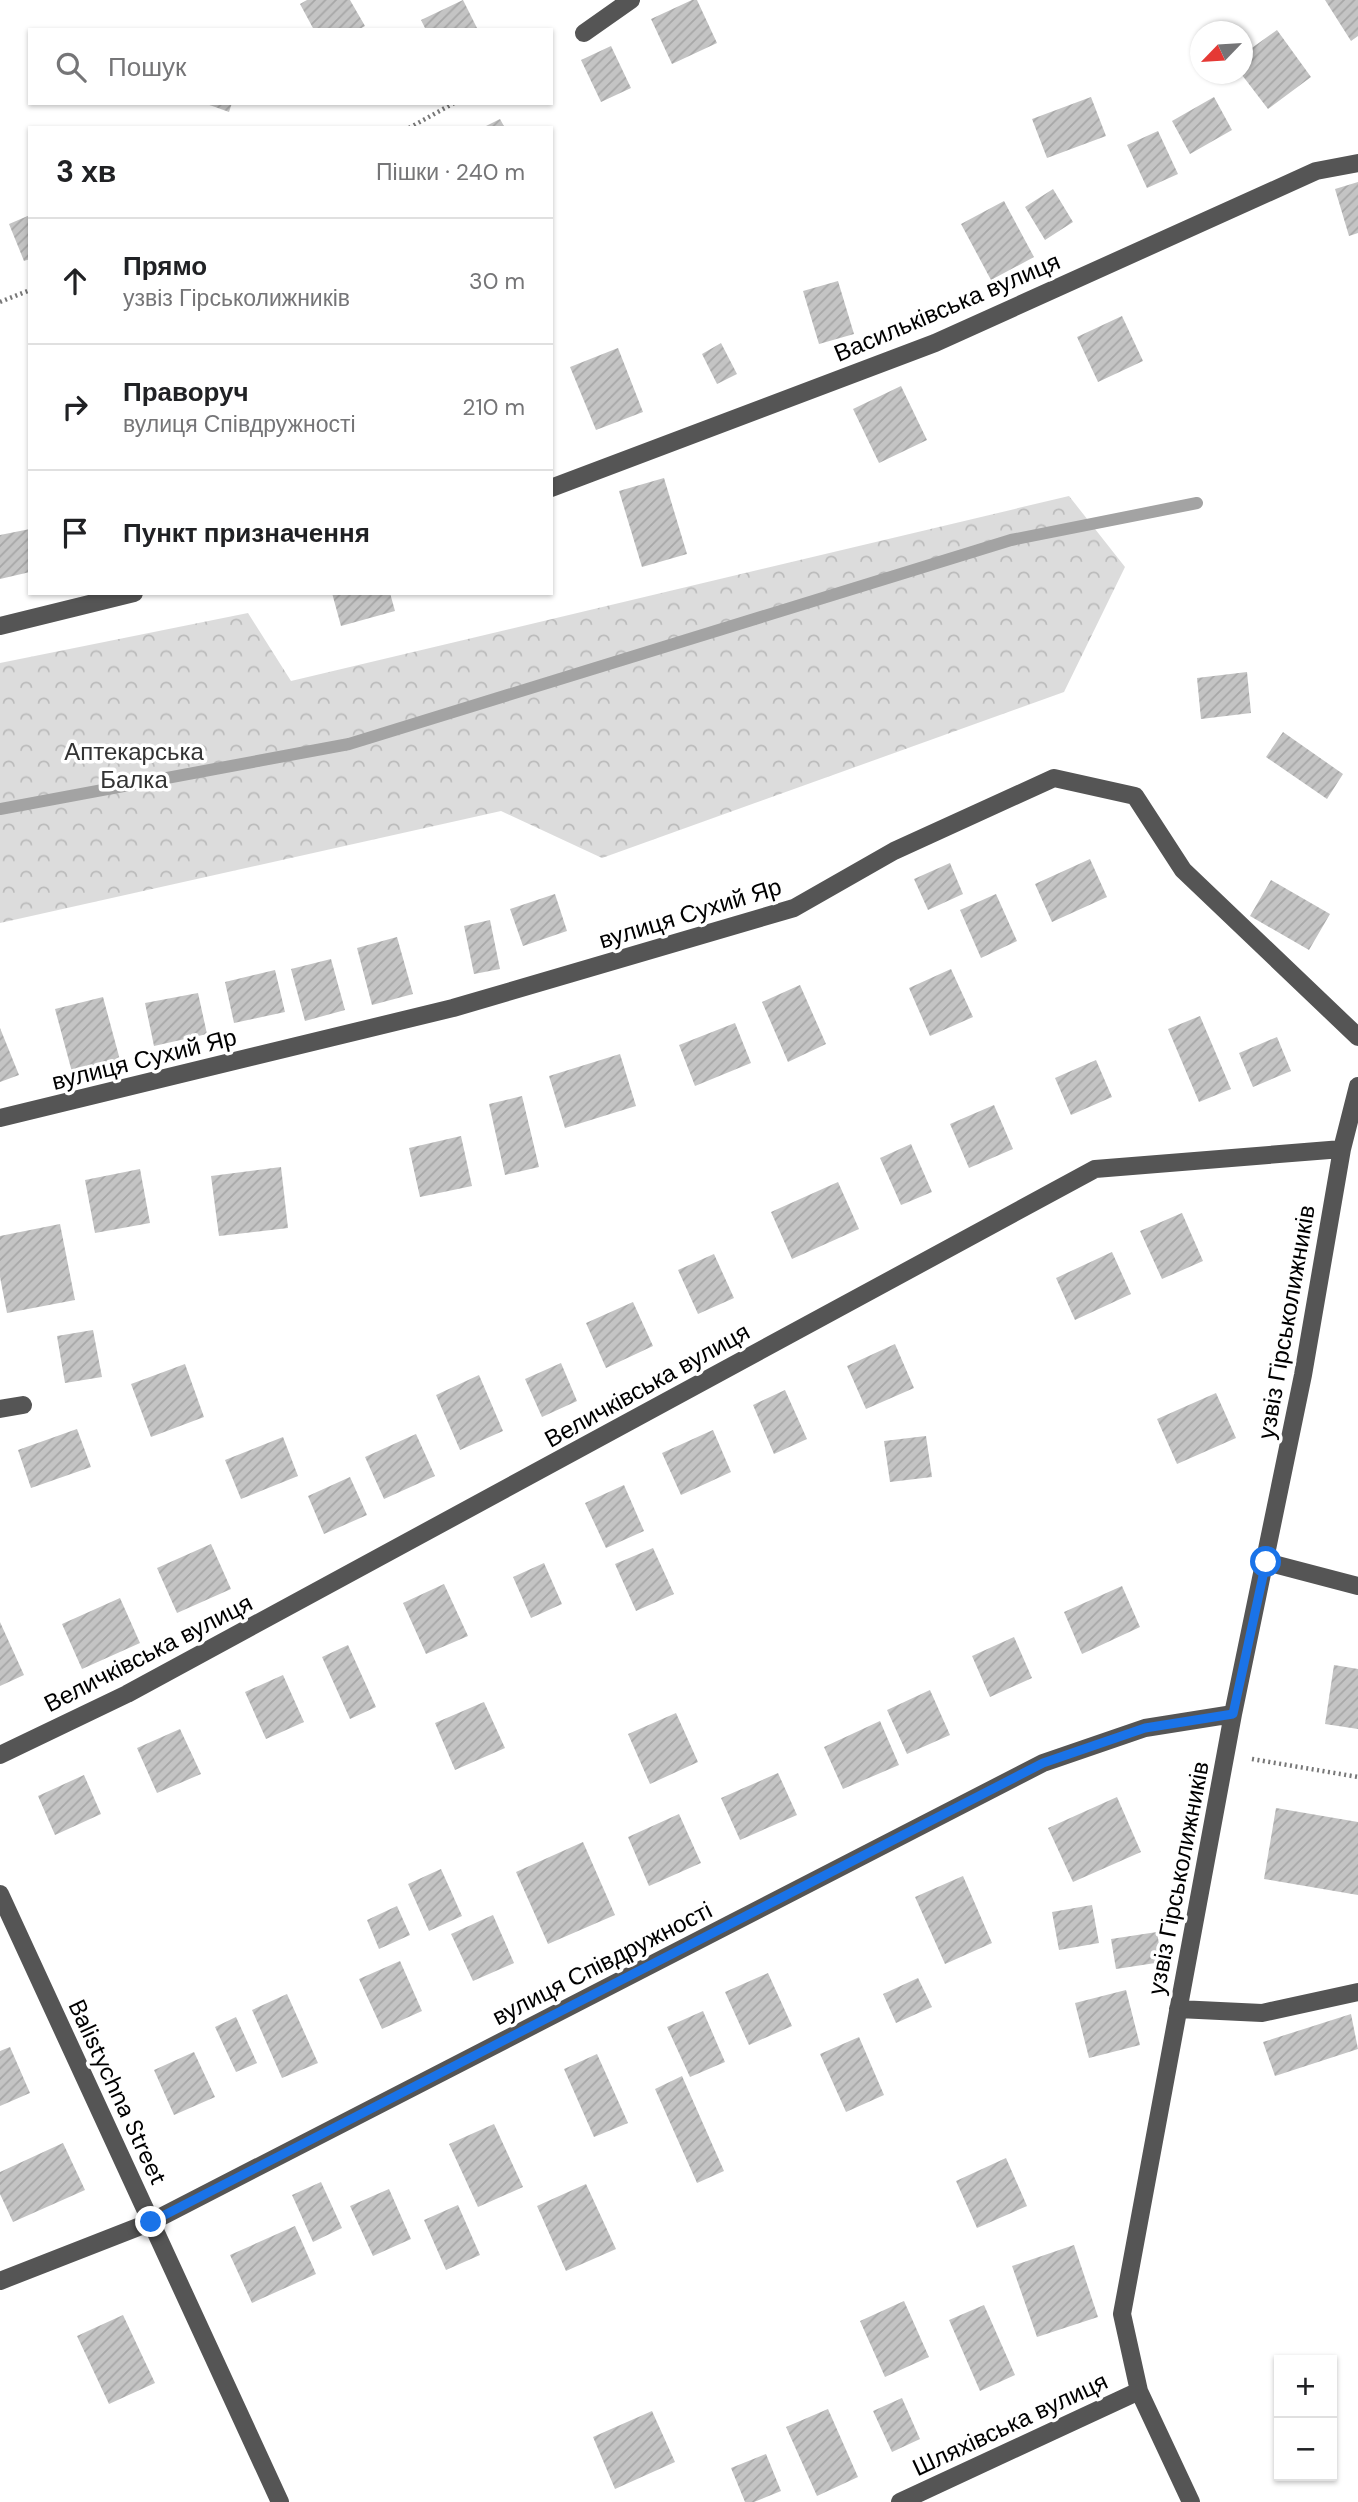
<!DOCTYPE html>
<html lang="uk">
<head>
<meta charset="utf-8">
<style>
	body { margin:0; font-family:"DM Sans",sans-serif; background:#f6f6f6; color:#202124 }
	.controls { position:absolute; right:21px; bottom:21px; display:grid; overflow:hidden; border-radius:0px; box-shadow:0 2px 5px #0004 }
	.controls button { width:63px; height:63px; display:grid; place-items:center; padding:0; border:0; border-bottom:2px solid #e0e0e0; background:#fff; color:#202124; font:35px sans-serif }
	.compass { position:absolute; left:1190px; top:21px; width:63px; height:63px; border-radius:50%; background:#fff; box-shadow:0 2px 5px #0004; rotate:245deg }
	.stop { position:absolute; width:21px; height:21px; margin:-16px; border:5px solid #1a73e8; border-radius:50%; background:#fff }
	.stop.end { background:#1a73e8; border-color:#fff; box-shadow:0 2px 7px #0008 }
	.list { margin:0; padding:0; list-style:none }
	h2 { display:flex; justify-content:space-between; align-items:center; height:91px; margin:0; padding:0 28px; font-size:30px }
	h2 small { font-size:23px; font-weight:400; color:#757577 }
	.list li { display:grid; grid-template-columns:46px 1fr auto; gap:21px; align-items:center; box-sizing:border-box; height:126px; padding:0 28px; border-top:2px solid #e0e0e0 }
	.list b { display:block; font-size:26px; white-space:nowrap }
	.list p { margin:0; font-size:23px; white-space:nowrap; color:#757577 }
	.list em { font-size:23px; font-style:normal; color:#757577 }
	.icon { flex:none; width:38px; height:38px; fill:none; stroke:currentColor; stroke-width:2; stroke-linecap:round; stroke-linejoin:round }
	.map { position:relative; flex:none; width:1358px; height:2502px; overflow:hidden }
	.search { position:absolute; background:#fff; box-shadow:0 2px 5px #0004; left:28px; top:28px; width:525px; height:77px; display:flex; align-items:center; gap:18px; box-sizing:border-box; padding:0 24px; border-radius:0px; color:#757577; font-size:26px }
	.panel { position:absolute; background:#fff; box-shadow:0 2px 5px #0004; left:28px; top:126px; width:525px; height:469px; border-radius:0px }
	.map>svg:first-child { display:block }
</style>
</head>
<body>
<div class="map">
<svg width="1358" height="2502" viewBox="0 0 1358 2502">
	<defs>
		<pattern id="forest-crowns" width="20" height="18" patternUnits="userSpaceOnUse" patternTransform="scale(1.75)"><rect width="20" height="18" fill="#dcdcdc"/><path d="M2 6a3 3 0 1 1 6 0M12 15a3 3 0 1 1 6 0" fill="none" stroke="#bbb"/></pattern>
		<pattern id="building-hatch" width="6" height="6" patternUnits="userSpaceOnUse" patternTransform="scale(1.75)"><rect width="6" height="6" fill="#c4c4c4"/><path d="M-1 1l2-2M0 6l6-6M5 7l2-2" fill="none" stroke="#a7a7a7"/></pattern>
	</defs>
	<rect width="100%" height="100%" fill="#fff"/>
	<path fill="url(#forest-crowns)" d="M1069,496l56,71 -61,125 -462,166 -101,-47 -501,112v-260l248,-50 43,68z"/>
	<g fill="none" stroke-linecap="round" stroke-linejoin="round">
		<path stroke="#a3a3a3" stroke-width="12" d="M0,809l349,-65 662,-204 186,-37"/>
	</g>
	<path fill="url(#building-hatch)" d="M307,0h43l15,26 -7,4h-44l-14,-26z
		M463,0l15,30h-52l-5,-10z
		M692,0h5l20,43 -45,21 -21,-45z
		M1325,0h33v36l-7,5z
		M1277,30l34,47 -43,32 -26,-34v-20z
		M611,46l20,42 -30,14 -20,-42z
		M1091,97l15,39 -59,22 -15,-39z
		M1214,97l18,33 -42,24 -18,-33z
		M204,103h28l-3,9z
		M500,119l5,9h-23z
		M1158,131l20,43 -31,14 -20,-43z
		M1358,182v51l-9,3 -14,-47z
		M1053,189l20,33 -28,18 -20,-33z
		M1004,201l30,56 -43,23 -30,-56z
		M30,215v44l-6,2 -15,-37z
		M838,281l16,53 -35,10 -16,-53z
		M1122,316l21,45 -45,21 -21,-45z
		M721,343l16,31 -20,10 -15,-30z
		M618,348l25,64 -47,18 -26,-63z
		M901,386l26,54 -48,23 -26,-54z
		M664,478l23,76 -45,13 -23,-76z
		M30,529v43l-30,7v-44z
		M332,593h58l5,18 -54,15z
		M1247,672l4,41 -50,6 -4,-41z
		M1283,732l60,42 -16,25 -61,-42z
		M1090,859l17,38 -55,25 -17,-38z
		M950,863l13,31 -35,16 -14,-31z
		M1271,880l59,34 -21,36 -59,-34z
		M555,894l12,37 -44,15 -13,-37z
		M996,894l21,47 -36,17 -21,-48z
		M490,920l10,49 -26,5 -10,-48z
		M397,937l16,57 -41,11 -15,-57z
		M331,959l14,51 -40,11 -14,-52z
		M951,969l22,48 -43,19 -21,-48z
		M275,970l10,42 -51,11 -9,-41z
		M800,985l26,59 -38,18 -26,-60z
		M198,993l9,41 -53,12 -9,-43z
		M103,997l17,63 -48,12 -17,-63z
		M1200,1016l31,73 -32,13 -31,-73z
		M735,1023l16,40 -56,23 -16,-41z
		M0,1028l19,47 -19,7z
		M1277,1037l14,34 -38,16 -14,-34z
		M620,1054l16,52 -71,22 -16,-52z
		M1096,1060l16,37 -41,18 -16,-37z
		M522,1096l17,71 -34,8 -16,-71z
		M994,1105l19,44 -44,19 -19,-44z
		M461,1136l11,50 -52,11 -11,-49z
		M911,1144l21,48 -31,13 -21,-47z
		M281,1167l7,61 -69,8 -8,-60z
		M140,1169l10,54 -55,10 -10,-53z
		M838,1182l21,47 -67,30 -21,-47z
		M1182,1213l21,48 -41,18 -22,-48z
		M60,1224l15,76 -68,13 -7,-36v-41z
		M1112,1252l19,42 -56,26 -19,-42z
		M714,1254l20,44 -36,16 -20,-44z
		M633,1302l20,44 -47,22 -20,-45z
		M93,1330l9,47 -37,6 -8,-47z
		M895,1344l19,44 -48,21 -19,-43z
		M561,1363l16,38 -35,16 -17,-38z
		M185,1364l19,53 -53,20 -20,-53z
		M479,1375l24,56 -43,19 -24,-55z
		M785,1390l22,49 -33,15 -21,-49z
		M1216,1393l20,45 -59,26 -20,-45z
		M77,1429l14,38 -60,21 -13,-38z
		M713,1430l18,42 -50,23 -19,-42z
		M416,1434l19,42 -51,23 -19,-42z
		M926,1436l6,41 -42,5 -6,-41z
		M283,1437l15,39 -57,23 -16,-39z
		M350,1477l17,38 -43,19 -16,-38z
		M624,1485l20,46 -38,17 -21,-45z
		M211,1544l20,45 -54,24 -20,-45z
		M653,1548l21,46 -38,17 -21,-47z
		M544,1563l18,41 -31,14 -18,-41z
		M444,1584l24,52 -42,18 -23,-51z
		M1122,1586l18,41 -58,27 -18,-42z
		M120,1598l20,45 -58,26 -20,-45z
		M0,1622l24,53 -24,11z
		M1014,1637l18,41 -42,19 -18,-41z
		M348,1645l28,62 -26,12 -28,-62z
		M1334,1665l24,4v60l-33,-5z
		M283,1675l21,47 -38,17 -21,-47z
		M930,1690l20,45 -43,19 -20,-44z
		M484,1702l21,46 -50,22 -20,-47z
		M676,1713l22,49 -48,22 -22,-50z
		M880,1721l19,44 -56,24 -19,-42z
		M180,1729l21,45 -44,19 -20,-45z
		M778,1773l19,42 -57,25 -19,-42z
		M84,1775l17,39 -46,21 -17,-39z
		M1117,1797l24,55 -68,30 -25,-54z
		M1276,1808l82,14v73l-94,-16z
		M679,1814l22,49 -52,23 -21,-49z
		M583,1842l32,73 -67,29 -32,-72z
		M441,1869l21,47 -33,15 -21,-47z
		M963,1876l29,67 -47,21 -30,-67z
		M1092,1905l7,38 -40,7 -7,-38z
		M397,1906l13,29 -31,14 -12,-29z
		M493,1915l21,48 -41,18 -22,-47z
		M1157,1932l5,30 -46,7 -5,-30z
		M400,1961l22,50 -40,18 -23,-50z
		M768,1973l24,53 -43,19 -24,-53z
		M918,1978l14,29 -36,16 -13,-29z
		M1126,1990l14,55 -51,13 -14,-55z
		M287,1994l31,69 -36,15 -30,-68z
		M703,2011l22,51 -35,15 -23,-50z
		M1351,2014l7,35 -83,27 -12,-34z
		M236,2017l21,46 -21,9 -21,-45z
		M859,2037l25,58 -38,17 -26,-58z
		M10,2047l20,46 -30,13v-55z
		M194,2052l21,45 -41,18 -20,-45z
		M597,2054l31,69 -34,14 -30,-68z
		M682,2076l42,95 -27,12 -42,-94z
		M494,2124l29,63 -45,20 -29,-63z
		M63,2143l22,47 -72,32 -13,-28v-22z
		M1006,2158l21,48 -50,22 -21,-47z
		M321,2182l21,46 -29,14 -21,-47z
		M586,2184l30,65 -50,22 -29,-65z
		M389,2189l22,50 -38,17 -23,-50z
		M458,2205l22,50 -34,15 -22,-50z
		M295,2226l21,48 -64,29 -22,-48z
		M1074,2245l24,72 -61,20 -25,-71z
		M904,2301l25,56 -44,20 -25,-56z
		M984,2305l31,70 -35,16 -31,-71z
		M123,2315l32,68 -46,21 -32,-68z
		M902,2398l18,41 -28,13 -19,-41z
		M828,2409l30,68 -41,19 -31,-69z
		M652,2411l23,51 -60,27 -22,-52z
		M766,2454l15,37 -27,11h-9l-14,-34z"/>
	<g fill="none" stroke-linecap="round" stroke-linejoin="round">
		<path stroke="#777" stroke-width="4.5" stroke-dasharray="2 3.5" stroke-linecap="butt" d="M409,128l45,-25
			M0,302l30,-12
			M1252,1759l106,18"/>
		<path stroke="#555" stroke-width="18" d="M584,33l47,-33
			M551,488l384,-145 381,-172 42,-8
			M0,626l134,-33
			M0,1118l453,-110 341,-100 100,-57 160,-73 81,18 48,74 175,167
			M0,1409l23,-4
			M1266,1562l92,24
			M0,1755l127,-61 968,-525 247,-20
			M0,1894l280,608
			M1178,2009l84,4 96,-21
			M0,2281l151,-59 892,-459 102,-35 88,-14
			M900,2502l239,-111
			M1191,2502l-52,-111 -17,-77 111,-600 70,-339 39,-226 16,-63"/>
	</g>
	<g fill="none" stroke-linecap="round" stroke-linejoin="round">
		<path stroke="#1a73e8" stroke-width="9" d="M151,2222l892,-459 102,-35 88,-14 33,-152"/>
	</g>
	<g text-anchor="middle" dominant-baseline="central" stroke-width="7" stroke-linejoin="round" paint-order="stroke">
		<g font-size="24" fill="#000" stroke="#fff">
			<text transform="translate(947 307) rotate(-23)">Васильківська вулиця</text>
			<text transform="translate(690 913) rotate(-17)">вулиця Сухий Яр</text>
			<text transform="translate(144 1059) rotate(-14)">вулиця Сухий Яр</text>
			<text transform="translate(1286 1322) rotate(-80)">узвіз Гірськолижників</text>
			<text transform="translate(647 1385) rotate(-29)">Величківська вулиця</text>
			<text transform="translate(148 1653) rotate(-27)">Величківська вулиця</text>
			<text transform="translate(1178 1878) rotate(-79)">узвіз Гірськолижників</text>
			<text transform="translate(602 1963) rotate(-27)">вулиця Співдружності</text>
			<text transform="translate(118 2092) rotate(65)">Balistychna Street</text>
			<text transform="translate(1010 2424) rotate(-25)">Шляхівська вулиця</text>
		</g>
		<g font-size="24" fill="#333" stroke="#fff">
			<text x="134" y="751">Аптекарська<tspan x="134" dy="28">Балка</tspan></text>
		</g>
	</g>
</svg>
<div class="controls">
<button>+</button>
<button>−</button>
</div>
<svg class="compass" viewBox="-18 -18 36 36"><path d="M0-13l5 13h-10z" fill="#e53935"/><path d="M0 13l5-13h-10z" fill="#757577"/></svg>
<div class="stop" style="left:1266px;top:1562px"></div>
<div class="stop end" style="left:151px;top:2222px"></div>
<div class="search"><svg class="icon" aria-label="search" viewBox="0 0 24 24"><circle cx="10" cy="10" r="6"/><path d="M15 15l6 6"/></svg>Пошук</div>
<section class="panel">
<h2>3 хв<small>Пішки · 240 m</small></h2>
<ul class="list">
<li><svg class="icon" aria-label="ahead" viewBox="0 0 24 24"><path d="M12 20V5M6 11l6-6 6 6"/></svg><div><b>Прямо</b><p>узвіз Гірськолижників</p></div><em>30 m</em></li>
<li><svg class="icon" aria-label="right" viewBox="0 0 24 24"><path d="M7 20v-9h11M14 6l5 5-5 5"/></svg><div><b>Праворуч</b><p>вулиця Співдружності</p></div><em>210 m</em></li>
<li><svg class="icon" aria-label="arrive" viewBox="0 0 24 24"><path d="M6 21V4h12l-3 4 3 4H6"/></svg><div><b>Пункт призначення</b></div></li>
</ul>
</section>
</div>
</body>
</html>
